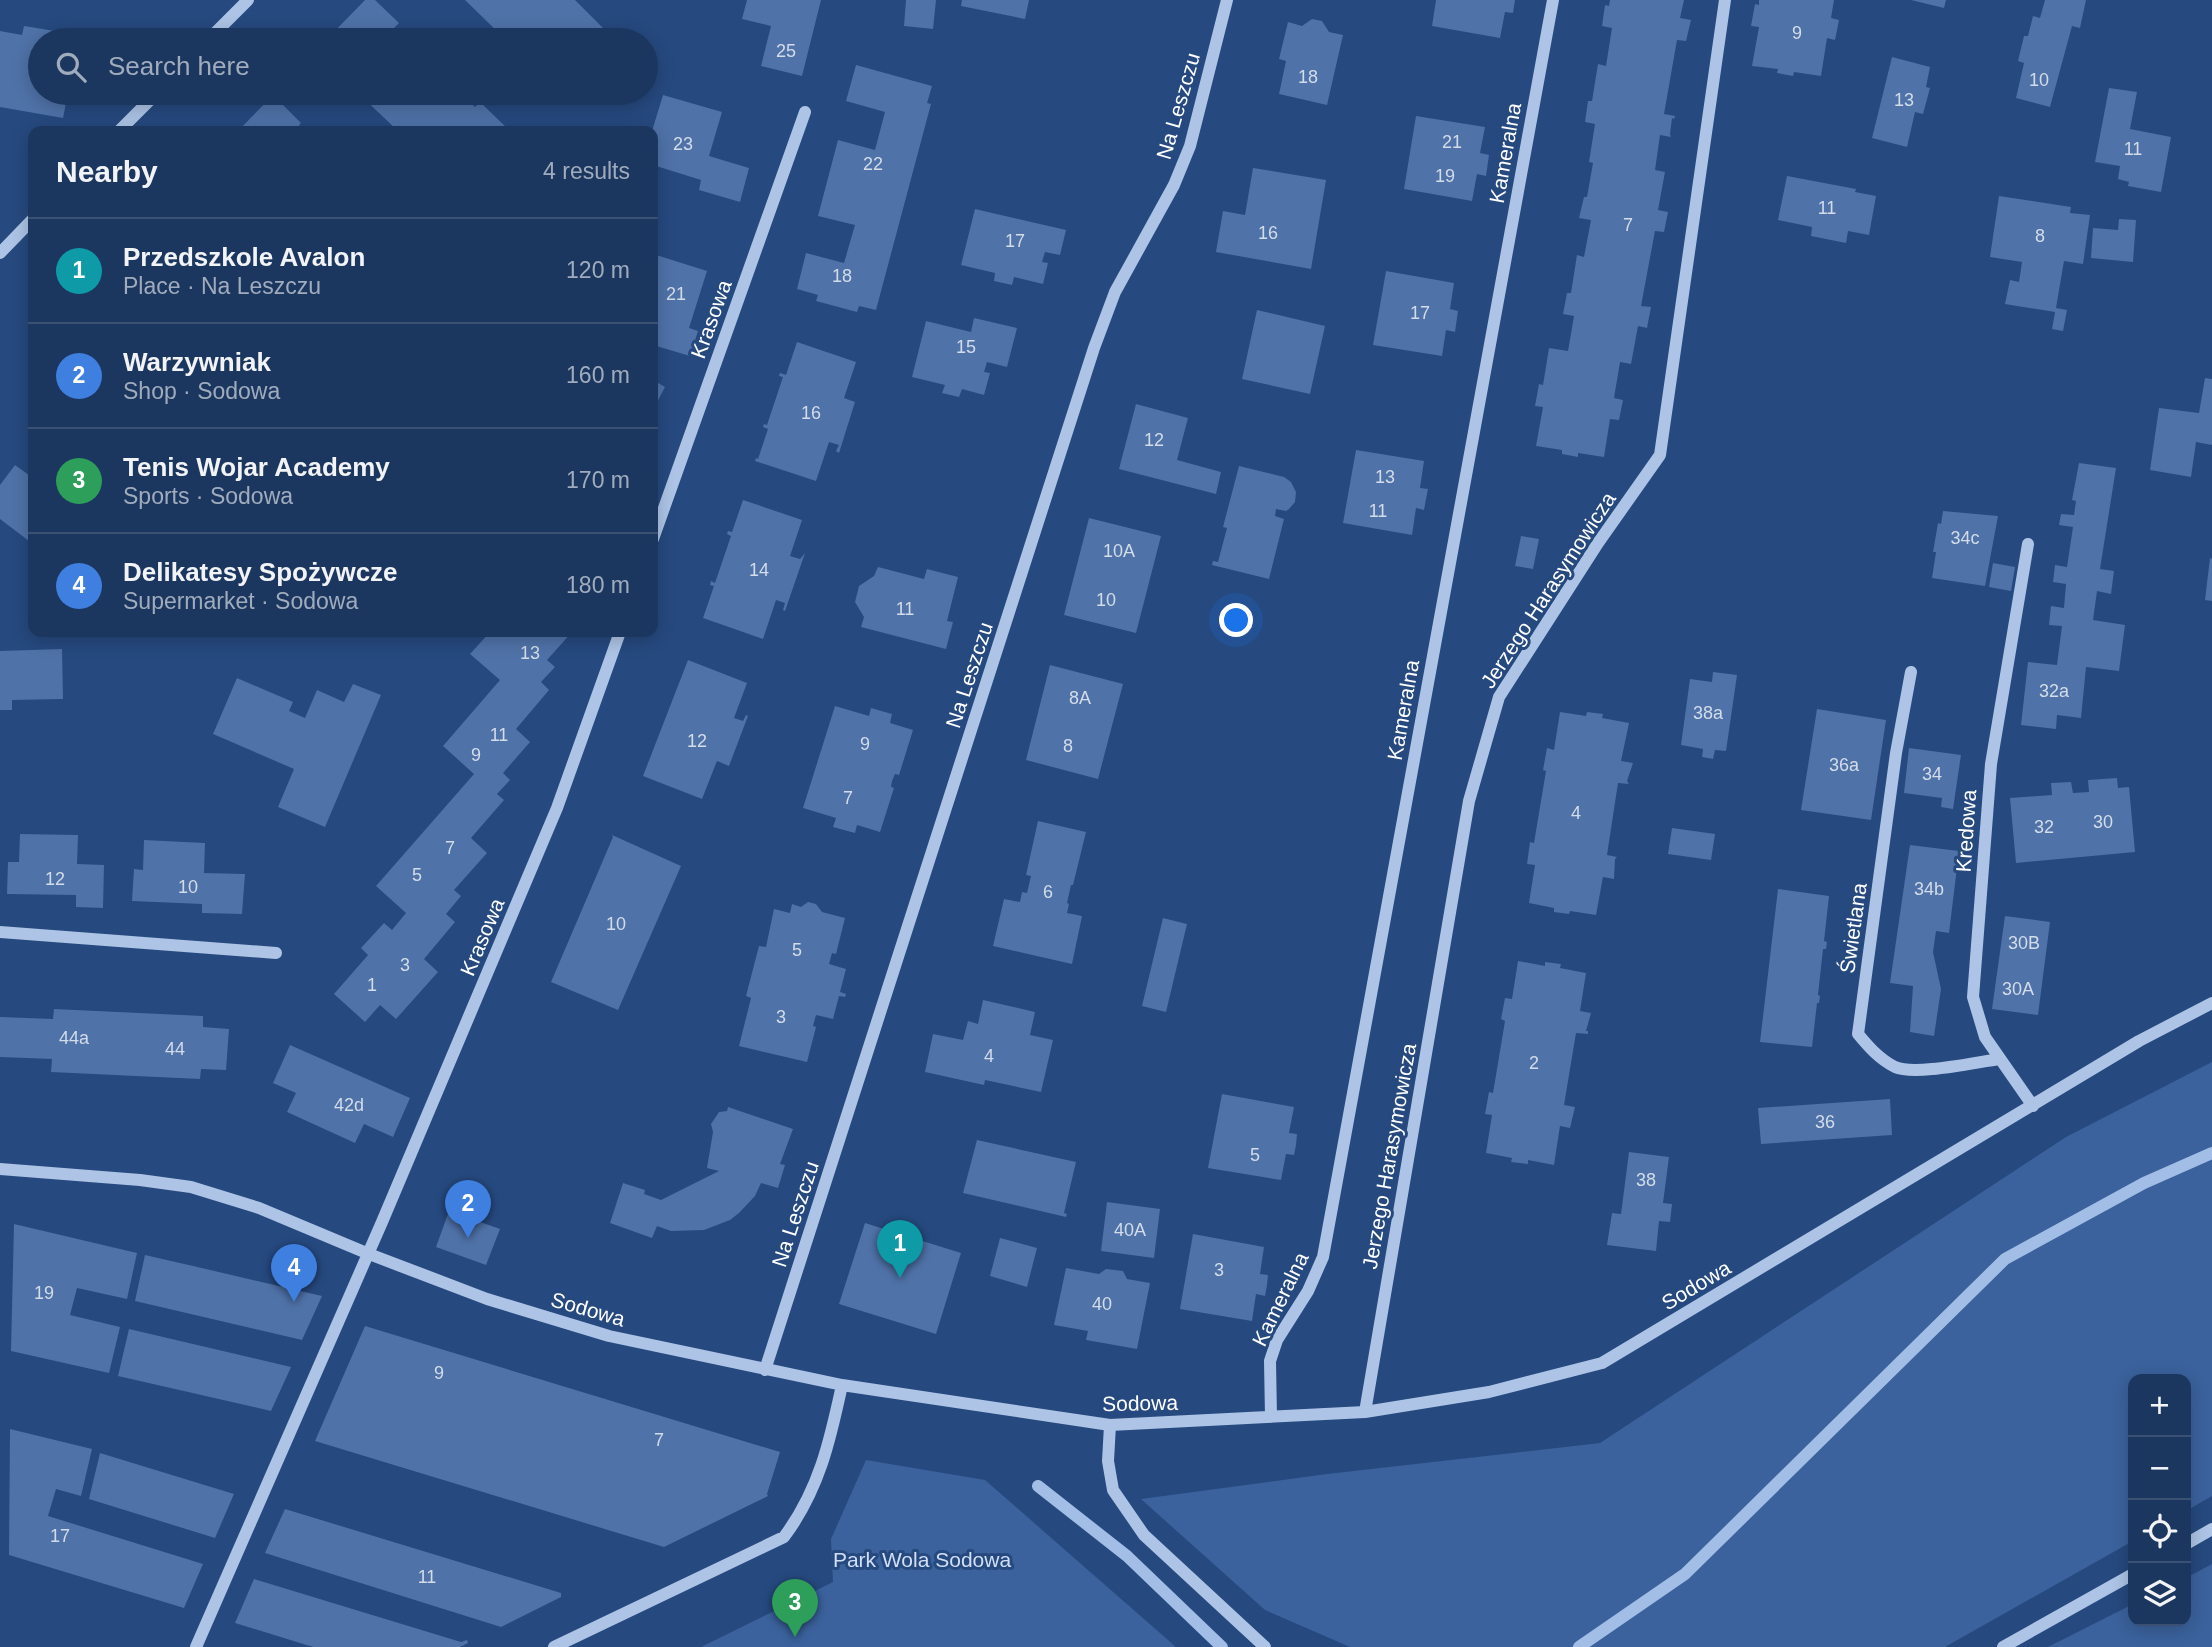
<!DOCTYPE html>
<html lang="en">
<head>
<meta charset="utf-8">
<style>
	body { margin:0; font-family:Arial,sans-serif; background:#253f65; color:#f1f3f6 }
	.controls { position:absolute; right:21px; bottom:21px; display:grid; overflow:hidden; border-radius:14px; box-shadow:0 4px 18px #0003 }
	.controls button { width:63px; height:63px; display:grid; place-items:center; padding:0; border:0; border-bottom:2px solid #3a5174; background:#1c375f; color:#f1f3f6; font:35px sans-serif }
	.you { position:absolute; left:1237px; top:621px; width:24px; height:24px; margin:-18px; border:5px solid #fff; border-radius:50%; background:#1a73e8; box-shadow:0 0 0 10px #1a73e833 }
	.badge { display:grid; place-items:center; width:46px; height:46px; border-radius:50%; background:#e797bd; color:#fff; font-size:23px; font-weight:700 }
	.pin { position:absolute; translate:-50% -58px; filter:drop-shadow(0 2px 4px #0008) }
	.pin::after { content:''; position:absolute; top:37px; width:24px; height:21px; background:inherit; clip-path:polygon(0 0,100% 0,50% 100%) }
	.list { margin:0; padding:0; list-style:none }
	h2 { display:flex; justify-content:space-between; align-items:center; height:91px; margin:0; padding:0 28px; font-size:30px }
	h2 small { font-size:23px; font-weight:400; color:#a0acbd }
	.list li { display:grid; grid-template-columns:46px 1fr auto; gap:21px; align-items:center; box-sizing:border-box; height:105px; padding:0 28px; border-top:2px solid #3a5174 }
	.list b { display:block; font-size:26px; white-space:nowrap }
	.list p { margin:0; font-size:23px; white-space:nowrap; color:#a0acbd }
	.list em { font-size:23px; font-style:normal; color:#a0acbd }
	.icon { flex:none; width:38px; height:38px; fill:none; stroke:currentColor; stroke-width:2; stroke-linecap:round; stroke-linejoin:round }
	.map { position:relative; flex:none; width:2212px; height:1647px; overflow:hidden }
	.search { position:absolute; background:#1c375f; box-shadow:0 4px 18px #0003; left:28px; top:28px; width:630px; height:77px; display:flex; align-items:center; gap:18px; box-sizing:border-box; padding:0 24px; border-radius:38px; color:#a0acbd; font-size:26px }
	.panel { position:absolute; background:#1c375f; box-shadow:0 4px 18px #0003; left:28px; top:126px; width:630px; height:511px; border-radius:14px }
	.map>svg:first-child { display:block }
</style>
</head>
<body>
<div class="map">
<svg width="2212" height="1647" viewBox="0 0 2212 1647">
	<rect width="100%" height="100%" fill="#26497f"/>
	<path fill="#3b629d" d="M2212,1062v434l-26,15v-132h-53v162l-188,106h-595l-85,-37 -124,-111 186,-25 273,-31 466,-306z
		M866,1460l119,20 191,167h-475l132,-65 -2,-43z
		M2212,1564v83h-164l85,-43v17h53v-43z"/>
	<g fill="none" stroke-linecap="round" stroke-linejoin="round">
		<path stroke="#a2bee6" stroke-width="12" d="M1038,1486l89,70 95,91
			M1579,1647l106,-73 320,-315 139,-76 68,-30"/>
	</g>
	<path fill="#4f72a8" d="M365,0h10l24,23 -5,5 11,12 6,-5 6,5h-91z
		M465,0h110l28,28 -12,12h-74l-3,-2 -8,2z
		M747,0h74l-19,76 -41,-10 10,-40 -29,-7z
		M906,0h30l-3,29 -29,-3z
		M962,0h67l-4,19 -64,-13z
		M1436,0h79l-2,13 -8,-1 -5,26 -68,-12z
		M1610,0h74l-4,18 11,2 -5,21 -9,-1 -13,74 11,2 -1,3 -2,-1 -2,16 1,3 -11,-2 -5,35 10,2 -7,38 10,2 -4,20 -9,-1 -14,75 10,1 -4,21 -9,-2 -7,38 -11,-2 -6,36 9,2 -4,20 -9,-1 -6,38 -26,-4v4l-16,-3v-4l-26,-4 7,-39 -8,-1 4,-22 4,1 6,-37 19,3 6,-35 -11,-2 4,-21h4l6,-38 7,2 7,-37 -12,-2 5,-21h3l6,-34 -4,-1 6,-38 -10,-2 3,-21h4l6,-37 8,2 6,-38 -10,-2 3,-21 4,1z
		M1759,0h75l-3,18 8,2 -4,20 -8,-2 -6,38 -27,-4 -1,4 -16,-3 1,-4 -26,-3 7,-39 -8,-1 4,-22 4,1z
		M1911,0h35l-2,8z
		M2045,0h41l-6,28 -8,-2 -22,81 -34,-9 8,-35 -6,-2 6,-25h4l5,-20 7,2z
		M1312,19l10,2 7,11 14,3 -16,70 -48,-11 7,-33 -7,-2 9,-37 14,4z
		M24,26l31,5 -2,9h-13v53h28l-5,25 -63,-11v-76l22,4z
		M1892,57l38,10 -4,20 4,1 -7,26 -8,-2 -8,35 -35,-9z
		M856,65l76,21 -5,17 4,1 -55,206 -17,-4 -2,6 -41,-11 2,-6 -21,-6 9,-36 38,10 11,-38 -37,-9 20,-76 37,10 10,-38 -39,-11z
		M2109,88l28,4 -7,37 41,8 -10,55 -33,-6 1,-4 -11,-3 2,-13 -25,-4z
		M358,93h107l-2,2 12,12 5,-5 29,28 -111,1z
		M273,95l28,28 -2,2 6,6h-67z
		M663,95l59,17 -13,44 40,12 -9,34 -41,-12 2,-10 -48,-15 -1,-34z
		M1416,116l69,11 -5,26 9,2 -3,21 -9,-2 -5,27 -68,-12z
		M1253,168l73,12 -15,89 -95,-17 7,-41 22,4z
		M1787,176l69,13 -1,3 21,4 -7,39 -21,-4 -2,12 -35,-7 1,-9 -34,-7z
		M1999,196l72,11 -1,6 20,2 -7,49 -19,-3 -8,47 11,2 -4,21 -11,-2 3,-17 -50,-8 5,-24 9,2 3,-20 -32,-5z
		M975,209l91,21 -6,25 -15,-3 -3,10 6,1 -5,21 -29,-7 -2,8 -18,-4 1,-8 -34,-8z
		M2119,219l17,1 -3,42 -42,-4 2,-30 25,2z
		M653,254l54,17 -18,57 9,3 -8,25 -37,-11 5,-26 -5,-2z
		M1386,271l68,12 -4,26 8,2 -3,21 -9,-2 -4,26 -69,-11z
		M1257,310l68,16 -15,68 -68,-15z
		M974,318l43,10 -10,39 -20,-5 -3,10 6,1 -6,22 -22,-6 -3,8 -17,-4 3,-8 -33,-8 14,-56 45,11z
		M797,342l59,20 -12,36 11,4 -16,51 -3,-2 3,-6 -10,-3 -13,39 -61,-20 1,-3 2,1 10,-30 -5,-2 1,-3 3,1 16,-48 -4,-1 1,-3 6,2z
		M2205,378l7,1v66l-16,-3 -5,35 -41,-7 9,-62 40,5z
		M653,380l12,7 -12,23z
		M1136,404l52,14 -11,42 44,12 -5,22 -97,-25z
		M1356,450l68,11 -4,27 8,1 -2,10 -2,11 -8,-2 -4,27 -69,-12z
		M2079,463l37,5 -16,101 14,2 -3,23 -14,-3 -4,29 32,5 -6,46 -33,-4 -5,51 -24,-3 -1,14 -35,-4 7,-63 29,3 5,-39 -13,-1 2,-19 13,2 2,-24 -13,-2 2,-17 12,2 6,-40 -14,-2 2,-11 13,1 2,-14 -4,-1z
		M15,465l18,13v66l-33,-25v-34z
		M1239,466l45,11 7,5 5,10 -1,10 -6,7 -3,2 -10,-2 -1,7 9,3 -15,60 -57,-14 1,-4 5,1 9,-34 -4,-1z
		M743,500l59,20 -12,36 10,3 5,-6 -20,58 -2,-1 2,-7 -9,-3 -13,39 -60,-21 11,-32 -4,-1 1,-4 4,2 16,-47 -4,-2 1,-3 4,1z
		M1943,511l55,5 -13,70 -53,-8 4,-26h-3l5,-29 3,1z
		M1089,518l72,18 -25,97 -72,-18z
		M1521,536l18,3 -6,30 -18,-3z
		M2210,558l2,1v42l-7,-1z
		M1993,563l22,4 -4,24 -22,-4z
		M878,567l46,12 3,-10 31,8 -11,44 6,1 -7,27 -85,-22 3,-10 -9,-15 4,-16 15,-10z
		M490,632h82l-25,28 8,7 -14,15 8,8 -33,39 14,13 -27,31 7,7 -13,14 7,6 -33,38 16,15 -33,37 7,6 -15,18 9,8 -31,37 14,13 -42,47 -16,-14 -15,17 -31,-28 34,-39 -7,-7 23,-25 8,7 14,-17 -30,-27 98,-112 -31,-28 57,-66 -30,-26z
		M62,649l1,50 -51,1v10h-12v-59z
		M688,660l59,23 -13,35 9,3 3,-6 2,1 -19,50 -12,-5 -15,38 -59,-23z
		M1050,665l73,19 -25,95 -72,-19z
		M1713,672l24,3 -11,76 -11,-1 -2,9 -11,-2 1,-8 -22,-4 9,-66 22,3z
		M237,678l56,24 -4,9 16,7 12,-28 27,12 9,-18 28,11 -56,132 -47,-20 16,-38 -81,-35z
		M835,706l34,10 2,-8 21,6 -2,9 23,7 -14,45 -4,-1 -3,7 -1,6 3,1 -14,44 -23,-7 -2,8 -22,-6 3,-9 -33,-10z
		M1817,709l69,11 -15,100 -70,-10z
		M1560,712l26,4 1,-4 16,2 -1,4 27,5 -8,38 12,2 -6,18 2,3 -11,-1 -11,72 10,2 -2,2 -1,20 -11,-2 -7,38 -26,-4 -1,3 -15,-2v-4l-25,-5 6,-38 -8,-1 3,-22 4,1 12,-72 -3,-1 4,-22 7,2z
		M1909,748l52,7 -8,54 -12,-2 1,-9 -38,-5z
		M2117,778l1,10 11,-1 6,65 -119,11 -6,-65 42,-3 -1,-12 20,-1 2,11 16,-1 -1,-12z
		M1038,821l48,11 -13,53h-2l-4,18 2,1 -2,9 15,3 -10,48 -79,-18 11,-47 16,3 2,-10 5,1 4,-17 -5,-1z
		M1672,828l43,6 -4,26 -43,-6z
		M20,834l58,1 -1,29 27,1 -1,43 -27,-1v-12l-69,-1 1,-32h11z
		M612,835l69,31 -63,144 -67,-28 62,-145z
		M144,840l61,3 -1,30 41,1 -3,40 -40,-1v-9l-70,-3 2,-32 9,1z
		M1910,845l49,6 -10,82 -13,-2 -3,21 8,37 -7,47 -24,-4 3,-46 -23,-3z
		M1778,889l51,7 -5,45 3,1 -1,7h-3l-5,46 2,1 -1,7h-2l-5,44 -52,-5z
		M808,902l8,2 6,8 23,6 -9,36 -4,-1 -3,11 17,5 -6,23 6,2 -1,3 -6,-1 -6,23 -17,-4 -3,11 3,1 -9,35 -68,-16 12,-48 -5,-2 13,-50 7,1 8,-38 16,4 2,-9 9,3z
		M2005,916l45,6 -12,93 -46,-6z
		M1163,918l24,6 -21,88 -24,-6z
		M1518,961l27,5v-4l16,2 -1,4 26,5 -6,38 11,2 -5,18h2v3l-12,-1 -12,72 11,2 -5,21 -10,-2 -6,39 -26,-5v4l-17,-2 1,-4 -26,-5 6,-38 -7,-1 4,-22 4,1 12,-72 -4,-2 4,-21 7,1z
		M983,1000l52,12 -5,23 23,5 -12,52 -56,-12 -1,5 -59,-13 8,-38 30,6 5,-19 10,3z
		M54,1009l149,7v11l26,2 -3,41 -25,-1 -1,10 -149,-7 1,-13 -52,-2v-40l53,2z
		M290,1045l120,53 -17,39 -29,-13 -9,19 -68,-31 9,-19 -23,-10z
		M1222,1094l72,13 -5,26 8,1 -1,11 -2,10 -8,-1 -5,26 -73,-12z
		M1890,1099l2,36 -131,9 -3,-36z
		M728,1107l65,22 -13,35 5,1 -7,23 -17,-5 -6,13 -16,17 -9,7 -26,10 -33,1 -14,-5 -5,12 -42,-15 13,-40 22,7 -1,4 17,6 58,-29 -12,-3 6,-36 -2,-8 8,-12 8,-1z
		M977,1140l99,22 -12,51 3,1 -1,3 -103,-24z
		M1629,1152l40,5 -6,46 9,1 -2,18 -11,-1 -3,30 -49,-6 5,-32 9,1z
		M1107,1202l53,7 -6,49 -53,-7z
		M449,1211l51,18 -14,36 -50,-18z
		M865,1223l96,30 -25,81 -97,-30z
		M14,1224l123,29 -10,46 -50,-11 -7,27 50,12 -11,46 -98,-22z
		M1193,1234l71,13 -4,27 8,1 -1,10 -2,11 -9,-2 -4,27 -72,-12z
		M1000,1238l37,10 -10,39 -37,-11z
		M145,1255l48,11 129,30 -20,44 -167,-39z
		M1066,1268l33,6 7,-5 17,2 4,8 23,4 -13,66 -51,-9 2,-9 -34,-6z
		M365,1326l415,126 -13,42 1,2 -104,51 -349,-106z
		M129,1329l162,38 -20,44 -153,-35z
		M10,1429l82,20 -11,47 -25,-7 -8,27 155,48 -19,44 -175,-53z
		M100,1453l134,41 -19,44 -126,-39z
		M285,1509l276,84v4l-60,30 -236,-74z
		M254,1579l207,63 6,-2 1,3 -8,4h-147l-78,-24z"/>
	<g fill="none" stroke-linecap="round" stroke-linejoin="round">
		<path stroke="#adc4e6" stroke-width="12" d="M208,40l40,-40
			M119,131l38,-38
			M0,253l33,-34
			M653,539l152,-427
			M2028,544l-37,220 -18,233 12,40 48,69
			M1911,672l-15,81 -38,281c10,12 21,25 37,33 20,9 81,-5 105,-8
			M0,932l276,21
			M0,1169l140,11 51,7 68,21 110,46 118,45 122,37 233,49 268,40 255,-13 124,-20 113,-29 537,-322 73,-38
			M765,1370l329,-1022 21,-56 59,-107 16,-39 37,-146
			M1365,1412l104,-611 30,-104 99,-154 62,-88 65,-455
			M1271,1417l-1,-56 7,-21 31,-49 15,-34 230,-1257
			M1110,1425l-2,36 5,29 31,45 121,112
			M2186,1544l26,-15
			M196,1647l186,-425 175,-414 63,-176
			M554,1647l230,-110c35,-47 46,-96 58,-152
			M2003,1647l130,-73"/>
	</g>
	<g text-anchor="middle" dominant-baseline="central" stroke-width="6" stroke-linejoin="round" paint-order="stroke">
		<g font-size="18" fill="#d3dce9">
			<text x="1797" y="33">9</text>
			<text x="786" y="51">25</text>
			<text x="1308" y="77">18</text>
			<text x="2039" y="80">10</text>
			<text x="1904" y="100">13</text>
			<text x="1452" y="142">21</text>
			<text x="683" y="144">23</text>
			<text x="2133" y="149">11</text>
			<text x="873" y="164">22</text>
			<text x="1445" y="176">19</text>
			<text x="1827" y="208">11</text>
			<text x="1628" y="225">7</text>
			<text x="1268" y="233">16</text>
			<text x="2040" y="236">8</text>
			<text x="1015" y="241">17</text>
			<text x="842" y="276">18</text>
			<text x="676" y="294">21</text>
			<text x="1420" y="313">17</text>
			<text x="966" y="347">15</text>
			<text x="811" y="413">16</text>
			<text x="1154" y="440">12</text>
			<text x="1385" y="477">13</text>
			<text x="1378" y="511">11</text>
			<text x="1965" y="538">34c</text>
			<text x="1119" y="551">10A</text>
			<text x="759" y="570">14</text>
			<text x="1106" y="600">10</text>
			<text x="905" y="609">11</text>
			<text x="530" y="653">13</text>
			<text x="2054" y="691">32a</text>
			<text x="1080" y="698">8A</text>
			<text x="1708" y="713">38a</text>
			<text x="499" y="735">11</text>
			<text x="697" y="741">12</text>
			<text x="865" y="744">9</text>
			<text x="1068" y="746">8</text>
			<text x="476" y="755">9</text>
			<text x="1844" y="765">36a</text>
			<text x="1932" y="774">34</text>
			<text x="848" y="798">7</text>
			<text x="1576" y="813">4</text>
			<text x="2103" y="822">30</text>
			<text x="2044" y="827">32</text>
			<text x="450" y="848">7</text>
			<text x="417" y="875">5</text>
			<text x="55" y="879">12</text>
			<text x="188" y="887">10</text>
			<text x="1929" y="889">34b</text>
			<text x="1048" y="892">6</text>
			<text x="616" y="924">10</text>
			<text x="2024" y="943">30B</text>
			<text x="797" y="950">5</text>
			<text x="405" y="965">3</text>
			<text x="372" y="985">1</text>
			<text x="2018" y="989">30A</text>
			<text x="781" y="1017">3</text>
			<text x="74" y="1038">44a</text>
			<text x="175" y="1049">44</text>
			<text x="989" y="1056">4</text>
			<text x="1534" y="1063">2</text>
			<text x="349" y="1105">42d</text>
			<text x="1825" y="1122">36</text>
			<text x="1255" y="1155">5</text>
			<text x="1646" y="1180">38</text>
			<text x="1130" y="1230">40A</text>
			<text x="1219" y="1270">3</text>
			<text x="44" y="1293">19</text>
			<text x="1102" y="1304">40</text>
			<text x="439" y="1373">9</text>
			<text x="659" y="1440">7</text>
			<text x="60" y="1536">17</text>
			<text x="427" y="1577">11</text>
		</g>
		<g font-size="21" fill="#fff" stroke="#26497f">
			<text transform="translate(1178 106) rotate(-74)">Na Leszczu</text>
			<text transform="translate(1505 153) rotate(-80)">Kameralna</text>
			<text transform="translate(711 319) rotate(-70)">Krasowa</text>
			<text transform="translate(1548 590) rotate(-57)">Jerzego Harasymowicza</text>
			<text transform="translate(969 675) rotate(-72)">Na Leszczu</text>
			<text transform="translate(1403 710) rotate(-80)">Kameralna</text>
			<text transform="translate(1966 831) rotate(-86)">Kredowa</text>
			<text transform="translate(1853 928) rotate(-82)">Świetlana</text>
			<text transform="translate(482 937) rotate(-67)">Krasowa</text>
			<text transform="translate(1389 1156) rotate(-80)">Jerzego Harasymowicza</text>
			<text transform="translate(795 1214) rotate(-72)">Na Leszczu</text>
			<text transform="translate(1696 1285) rotate(-31)">Sodowa</text>
			<text transform="translate(1280 1299) rotate(-64)">Kameralna</text>
			<text transform="translate(588 1309) rotate(16)">Sodowa</text>
			<text transform="translate(1140 1403) rotate(-1)">Sodowa</text>
		</g>
		<g font-size="21" fill="#d0dff5" stroke="#26497f">
			<text x="922" y="1559">Park Wola Sodowa</text>
		</g>
	</g>
</svg>
<div class="controls">
<button>+</button>
<button>−</button>
<button><svg class="icon" aria-label="locate" viewBox="0 0 24 24"><circle cx="12" cy="12" r="6"/><path d="M12 2v4M12 18v4M2 12h4M18 12h4"/></svg></button>
<button><svg class="icon" aria-label="layers" viewBox="0 0 24 24"><path d="M12 4l9 5-9 5-9-5zM3 14l9 5 9-5"/></svg></button>
</div>
<div class="you"></div>
<div class="pin badge" style="left:900px;top:1278px;background:#0f9aa8">1</div>
<div class="pin badge" style="left:468px;top:1238px;background:#3f7fe0">2</div>
<div class="pin badge" style="left:795px;top:1637px;background:#2e9e5b">3</div>
<div class="pin badge" style="left:294px;top:1302px;background:#3f7fe0">4</div>
<div class="search"><svg class="icon" aria-label="search" viewBox="0 0 24 24"><circle cx="10" cy="10" r="6"/><path d="M15 15l6 6"/></svg>Search here</div>
<section class="panel">
<h2>Nearby<small>4 results</small></h2>
<ul class="list">
<li><span class="badge" style="background:#0f9aa8">1</span><div><b>Przedszkole Avalon</b><p>Place · Na Leszczu</p></div><em>120 m</em></li>
<li><span class="badge" style="background:#3f7fe0">2</span><div><b>Warzywniak</b><p>Shop · Sodowa</p></div><em>160 m</em></li>
<li><span class="badge" style="background:#2e9e5b">3</span><div><b>Tenis Wojar Academy</b><p>Sports · Sodowa</p></div><em>170 m</em></li>
<li><span class="badge" style="background:#3f7fe0">4</span><div><b>Delikatesy Spożywcze</b><p>Supermarket · Sodowa</p></div><em>180 m</em></li>
</ul>
</section>
</div>
</body>
</html>
